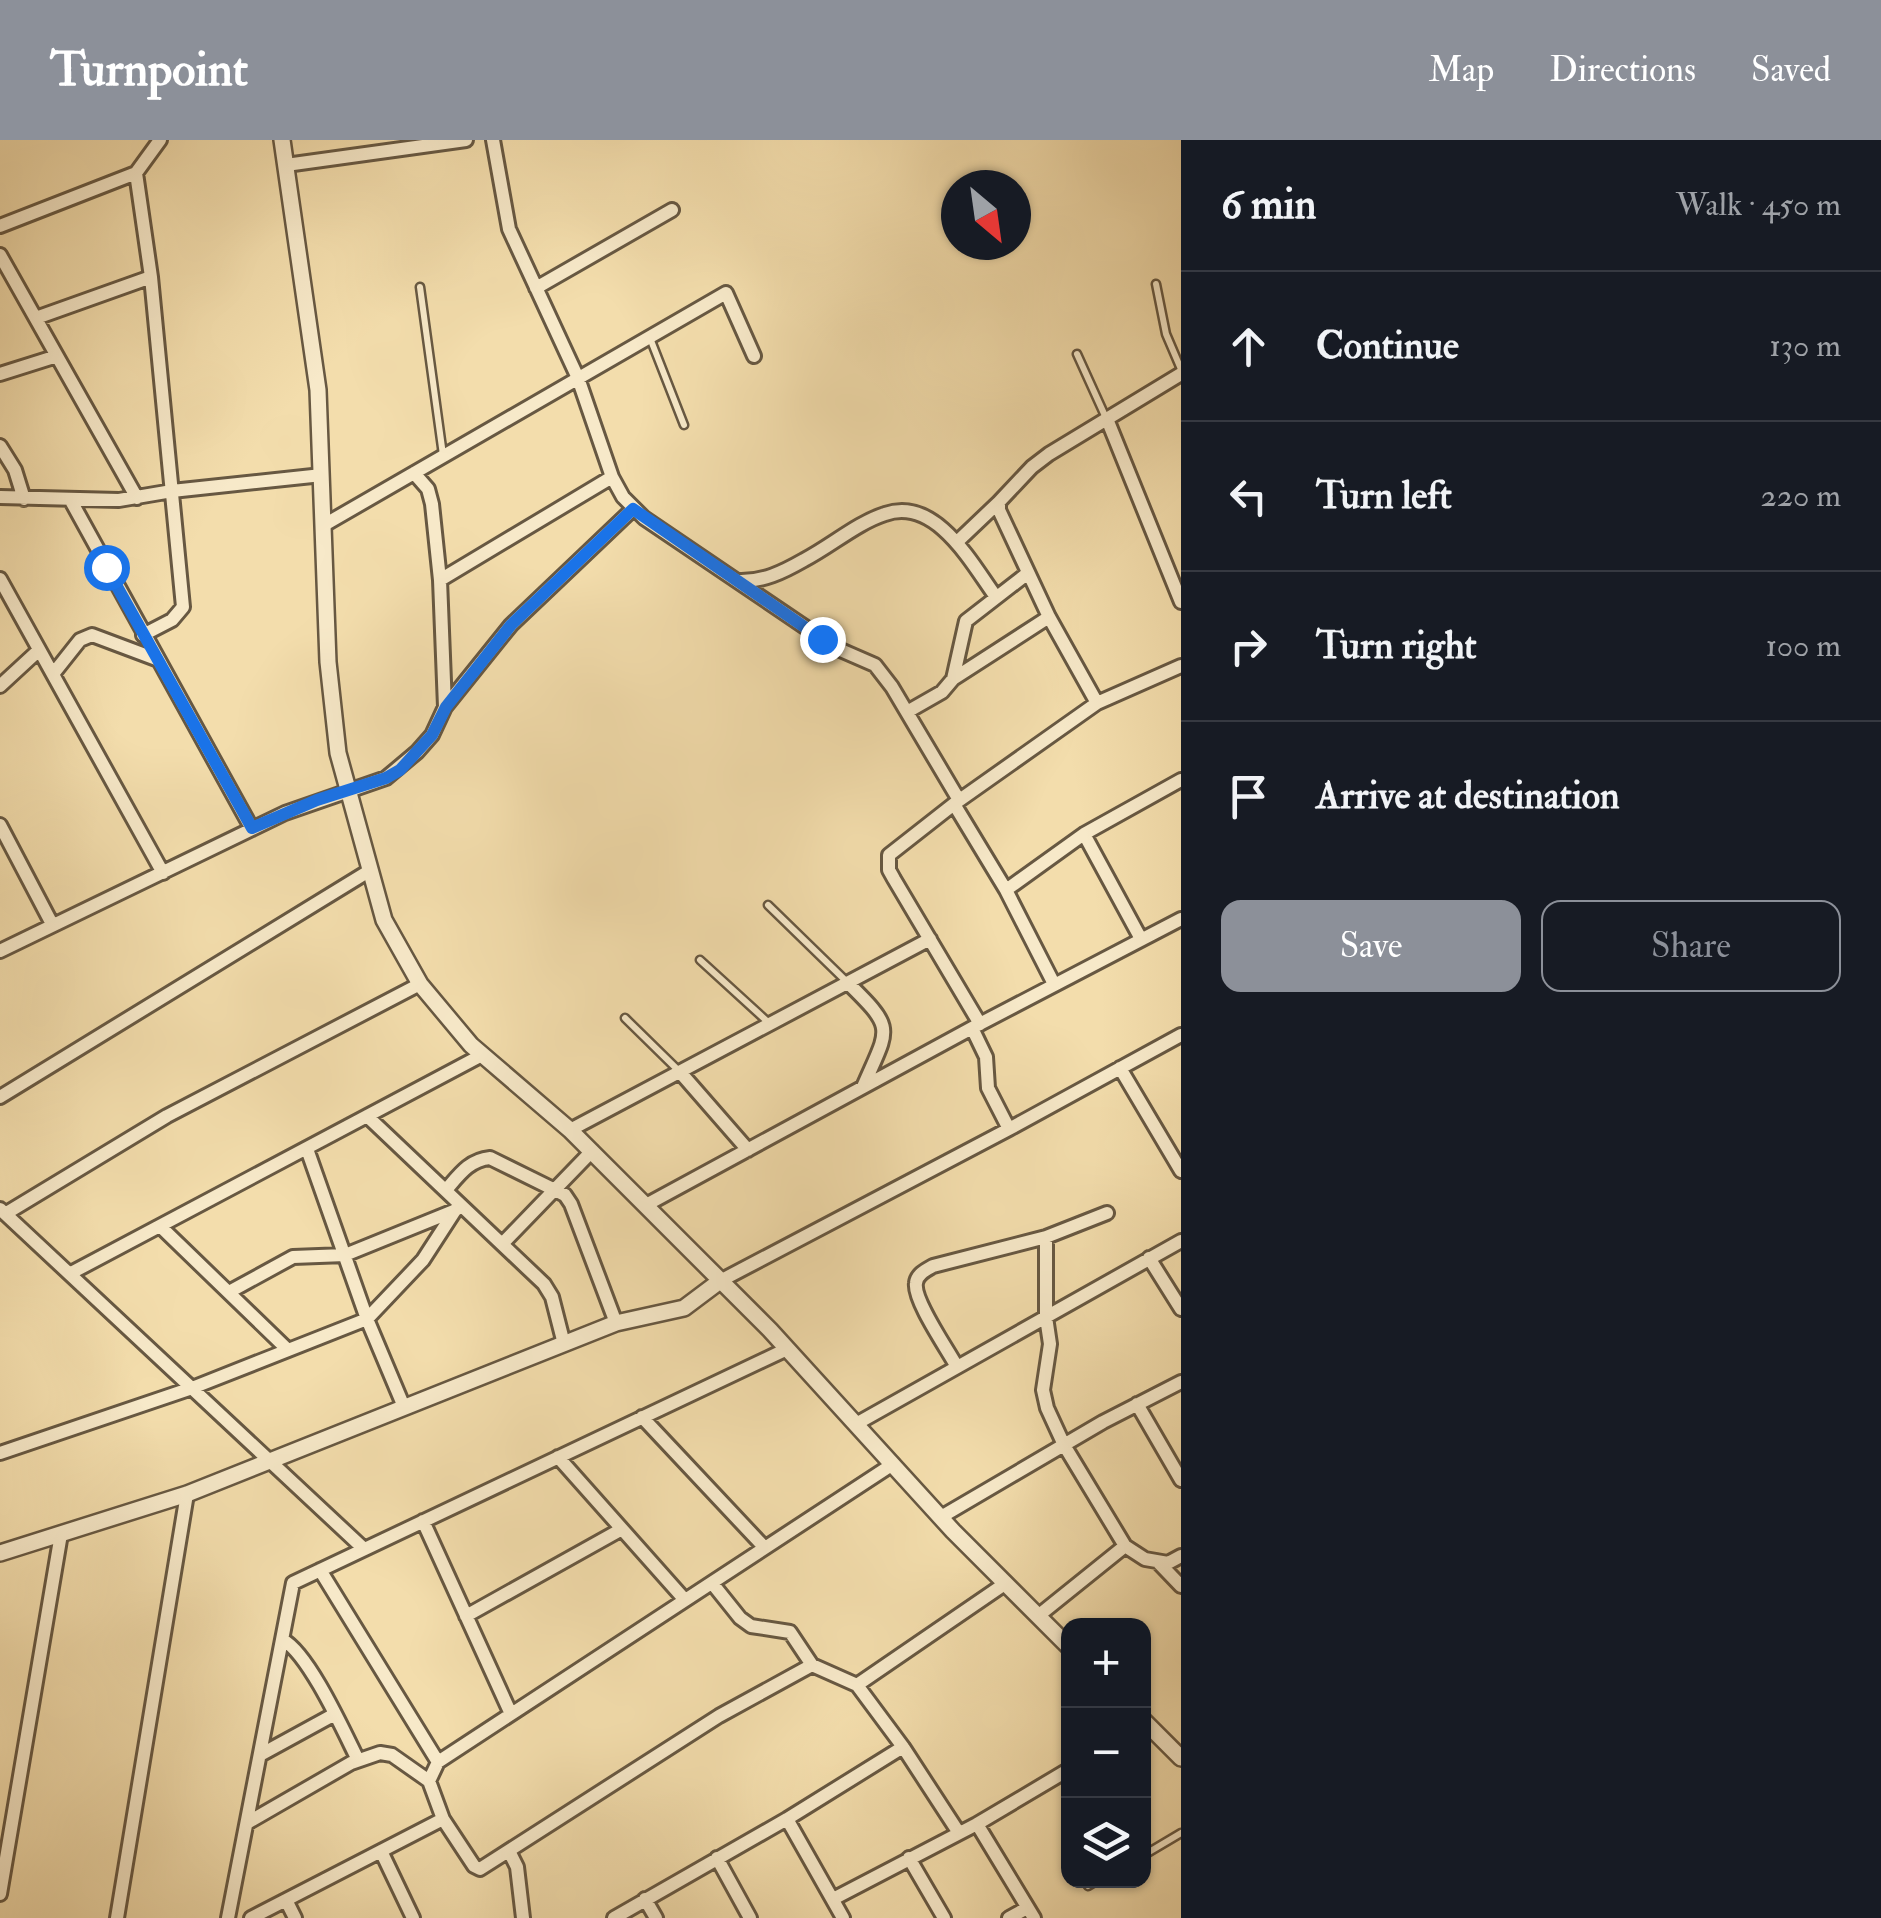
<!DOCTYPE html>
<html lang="en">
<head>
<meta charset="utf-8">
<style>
	body { margin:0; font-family:"IM FELL Double Pica",serif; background:#20242c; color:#f1f3f6 }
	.controls { position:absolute; right:30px; bottom:30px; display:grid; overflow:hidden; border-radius:20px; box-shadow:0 2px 8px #0004 }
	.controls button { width:90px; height:90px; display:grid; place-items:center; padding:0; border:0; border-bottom:2px solid #363941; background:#171b24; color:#f1f3f6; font:50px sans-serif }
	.compass { position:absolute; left:941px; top:30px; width:90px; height:90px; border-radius:50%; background:#171b24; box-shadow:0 2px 8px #0004; rotate:151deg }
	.stop { position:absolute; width:30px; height:30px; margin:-22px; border:8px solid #1a73e8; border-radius:50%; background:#fff }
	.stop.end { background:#1a73e8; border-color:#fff; box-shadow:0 2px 10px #0008 }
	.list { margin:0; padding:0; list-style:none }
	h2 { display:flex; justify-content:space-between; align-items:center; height:130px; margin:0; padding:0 40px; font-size:42px }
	h2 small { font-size:32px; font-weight:400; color:#9ea1a6 }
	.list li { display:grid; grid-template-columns:65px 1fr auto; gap:30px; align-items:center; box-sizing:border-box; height:150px; padding:0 40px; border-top:2px solid #363941 }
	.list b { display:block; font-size:38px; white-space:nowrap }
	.list em { font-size:32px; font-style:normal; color:#9ea1a6 }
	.actions { display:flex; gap:20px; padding:30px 40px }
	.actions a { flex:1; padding:22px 0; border:2px solid #8c9099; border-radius:20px; text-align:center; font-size:35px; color:#8c9099 }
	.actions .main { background:#8c9099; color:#fff }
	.icon { flex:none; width:55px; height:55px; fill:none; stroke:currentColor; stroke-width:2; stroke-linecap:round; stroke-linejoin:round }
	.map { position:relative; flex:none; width:1181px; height:1778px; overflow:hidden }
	header { display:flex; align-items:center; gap:60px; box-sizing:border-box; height:140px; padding:0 50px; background:#8c9099; color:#fff }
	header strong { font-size:48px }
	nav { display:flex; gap:55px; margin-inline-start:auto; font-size:35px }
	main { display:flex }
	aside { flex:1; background:#171b24 }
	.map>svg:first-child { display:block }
</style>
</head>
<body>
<header>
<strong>Turnpoint</strong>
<nav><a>Map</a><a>Directions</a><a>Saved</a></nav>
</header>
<main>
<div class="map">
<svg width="1181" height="1778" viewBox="0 0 1181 1778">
	<rect width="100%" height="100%" fill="#f3ddac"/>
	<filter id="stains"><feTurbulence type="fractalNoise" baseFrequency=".002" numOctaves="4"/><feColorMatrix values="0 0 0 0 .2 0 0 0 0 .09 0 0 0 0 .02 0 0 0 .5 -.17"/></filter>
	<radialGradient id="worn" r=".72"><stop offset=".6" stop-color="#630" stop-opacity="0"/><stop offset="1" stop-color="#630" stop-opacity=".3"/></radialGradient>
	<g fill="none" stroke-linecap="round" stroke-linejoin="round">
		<g stroke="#675842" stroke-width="11">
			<path id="service" d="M1156,144l10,50 15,35
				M420,147l23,168
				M650,198l34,87
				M1077,214l29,64
				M768,765l78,76
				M700,820l69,63
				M625,878l54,53
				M1144,1715l37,-22
				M1088,1746l10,-6"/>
		</g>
		<g stroke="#675842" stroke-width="18">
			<path id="minor" d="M286,25l180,-25
				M136,33l15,104 32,330 -11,13 -29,15
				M0,86l136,-53 24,-33
				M0,115l137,243
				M536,148l136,-78
				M36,178l115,-41
				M0,234l57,-18
				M1107,279l74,183
				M0,306l15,24 9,29
				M414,333l14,16 4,15 8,76 5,127
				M612,337l11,20 21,21 192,130 39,17 17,22 67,113
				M0,357l119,3 53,-9 150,-16
				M70,359l182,330
				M324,385l402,-232 28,63
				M957,402l42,-40
				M0,439l163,294
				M440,440l172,-103 -34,-99 -69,-149 -16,-89
				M738,441c25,1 45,-9 66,-21 27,-14 53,-37 81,-46 51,-18 87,50 111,83
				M53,534l27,-34 12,-5 64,24
				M953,539l96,-62
				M0,546l39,-36
				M1097,563l-48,-86 -50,-107v-8l33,-35 17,-13 132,-80
				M907,572l35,-20 11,-13 13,-58 62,-48
				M954,664l52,86 48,94
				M0,685l52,99
				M1084,694l57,105
				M1006,750l78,-56 97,-54
				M0,811l285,-138 101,-35 31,-26 15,-17 13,-28 66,-82 122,-116
				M848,843c48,47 41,44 15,104
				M980,884l-86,-145 -5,-9v-15l65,-51 143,-101 84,-37
				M972,888l14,29 2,31 21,41
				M1120,928l61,103
				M680,932l68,78
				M0,957l369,-226
				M367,976l177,168 8,13 12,47
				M570,990l360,-191
				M307,1009l60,170 37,88
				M446,1050c13,-15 23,-30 44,-32l75,37 6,9 45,119
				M646,1065l326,-177 209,-109
				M0,1069l364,340
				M5,1074l162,-98 253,-132
				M161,1087l127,123
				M1046,1097v80l4,27 -7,46 4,18 17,37 61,101 20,13 23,4 13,-7
				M503,1103l89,-92
				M1149,1118l32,51
				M71,1133l411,-218
				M720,1141l289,-152 172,-94
				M229,1152l64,-35 52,-2 111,-45
				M957,1227c-9,-17 -44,-67 -41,-84 1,-9 10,-13 17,-17l113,-29 61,-24
				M1137,1264l44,76
				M642,1277l123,131
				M856,1284l325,-183
				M0,1313l192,-65 175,-69 56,-59 33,-51
				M558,1317l127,143
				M941,1377l162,-95 78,-40
				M423,1381l88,193
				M1158,1422l23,24
				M320,1430l118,192
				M712,1443l28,35 11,8 39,6 22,33
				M466,1476l156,-87
				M1038,1476l87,-70
				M283,1500c26,14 61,92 75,120
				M857,1545l149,-102
				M260,1615l75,-41
				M429,1641l9,-19 455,-298
				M787,1679l56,99
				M247,1683l104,-60 29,-10 12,2 37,26 14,38 31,47 6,3 239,-153 93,-51 45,20 46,62 56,86
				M977,1684l57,94
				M381,1711l32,67
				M509,1711l8,16 6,51
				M717,1718l33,60
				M909,1718l35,60
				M0,1754l61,-360
				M645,1759l11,19
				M833,1759l144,-75 91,-54
				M286,1760l9,18
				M117,1778l70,-424
				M228,1778l65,-335 494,-234
				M251,1778l192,-99
				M614,1778l173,-99 116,-72
				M1009,1778l18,-10"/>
		</g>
		<g stroke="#675842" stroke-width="20">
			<path id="tertiary" d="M282,0l36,250 10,272 10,91 46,167 36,64 51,61 99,85 200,200 183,201 115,115
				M0,1413l187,-59 429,-171 68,-15 36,-27
				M1144,1581l37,37"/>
		</g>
		<use href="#service" stroke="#f7e9c9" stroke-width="6"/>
		<use href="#minor" stroke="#f7e9c9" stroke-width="12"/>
		<use href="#tertiary" stroke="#f7e9c9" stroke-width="15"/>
	</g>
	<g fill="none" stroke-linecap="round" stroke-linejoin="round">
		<path stroke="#1a73e8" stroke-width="12" d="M106,427l146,261 65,-28 69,-22 14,-8 32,-35 14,-28 65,-82 122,-116 189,130"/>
	</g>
	<rect width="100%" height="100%" filter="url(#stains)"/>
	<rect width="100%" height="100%" fill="url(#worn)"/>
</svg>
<div class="controls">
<button>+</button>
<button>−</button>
<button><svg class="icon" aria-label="layers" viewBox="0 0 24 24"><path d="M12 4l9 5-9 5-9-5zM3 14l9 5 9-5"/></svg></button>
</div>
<svg class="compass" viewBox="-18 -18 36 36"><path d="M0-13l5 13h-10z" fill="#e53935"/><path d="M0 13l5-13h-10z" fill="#9ea1a6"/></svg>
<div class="stop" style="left:106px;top:427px"></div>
<div class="stop end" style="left:822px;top:499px"></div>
</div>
<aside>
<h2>6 min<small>Walk · 450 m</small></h2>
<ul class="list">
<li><svg class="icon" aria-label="ahead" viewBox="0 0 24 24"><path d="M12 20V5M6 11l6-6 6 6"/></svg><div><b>Continue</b></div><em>130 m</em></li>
<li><svg class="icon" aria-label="left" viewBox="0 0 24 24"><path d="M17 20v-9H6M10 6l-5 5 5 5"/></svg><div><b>Turn left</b></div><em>220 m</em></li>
<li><svg class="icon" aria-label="right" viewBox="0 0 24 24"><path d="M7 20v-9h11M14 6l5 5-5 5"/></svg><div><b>Turn right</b></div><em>100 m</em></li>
<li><svg class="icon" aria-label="arrive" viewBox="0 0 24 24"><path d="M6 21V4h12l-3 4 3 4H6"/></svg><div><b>Arrive at destination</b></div></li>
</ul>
<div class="actions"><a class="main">Save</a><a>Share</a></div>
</aside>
</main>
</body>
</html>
